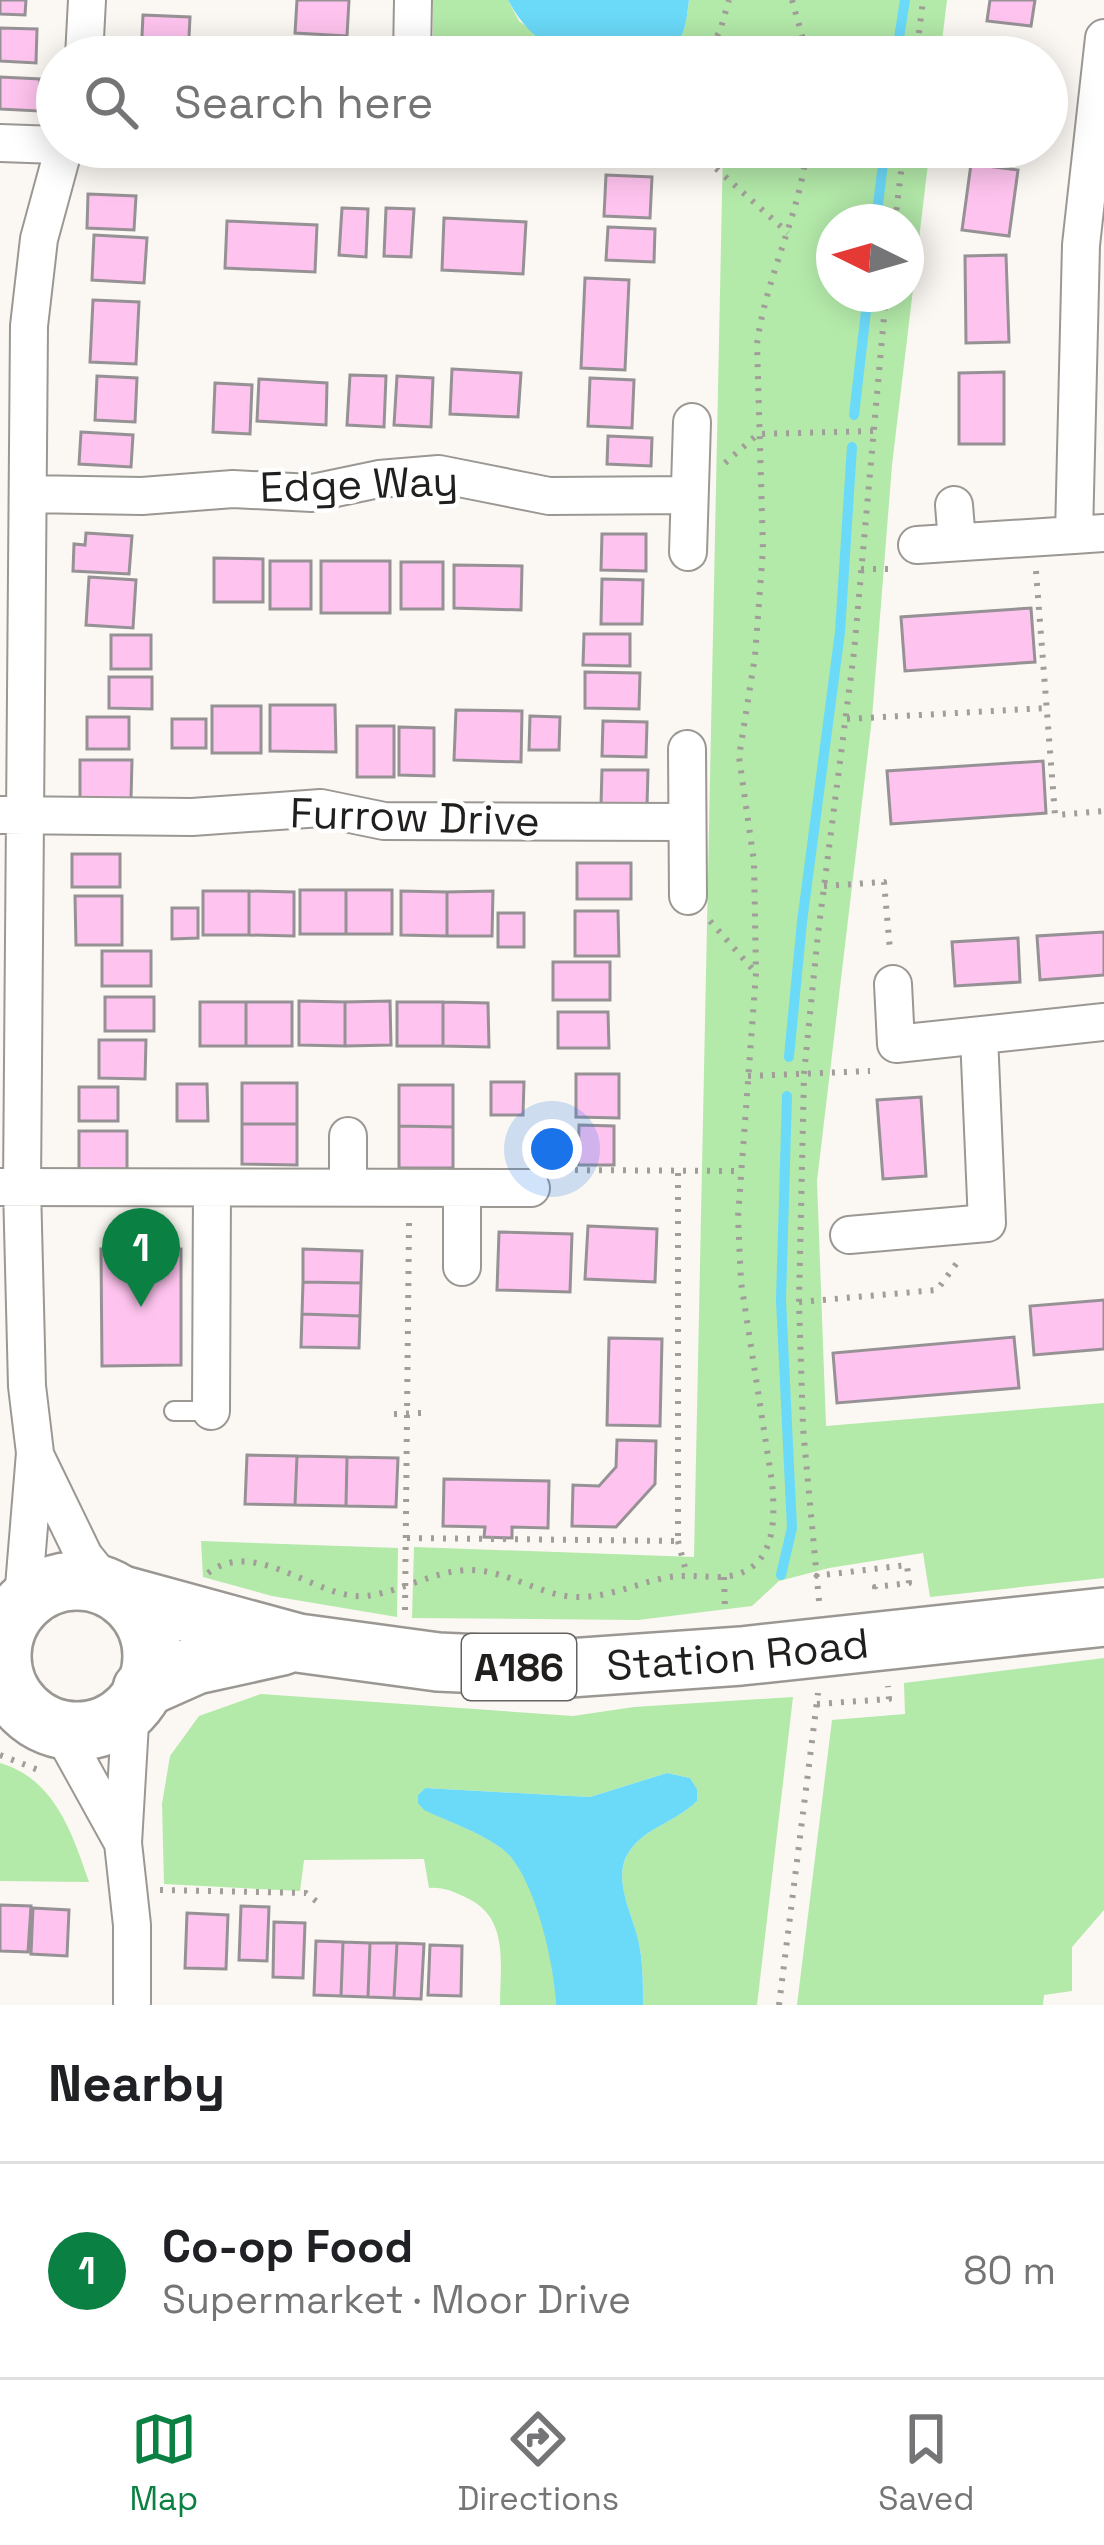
<!DOCTYPE html>
<html lang="en">
<head>
<meta charset="utf-8">
<style>
	body { margin:0; font-family:"Space Grotesk",sans-serif; background:#f6f6f6; color:#202124 }
	.compass { position:absolute; left:816px; top:204px; width:108px; height:108px; border-radius:50%; background:#fff; box-shadow:0 6px 30px #0003; rotate:275deg }
	.you { position:absolute; left:552px; top:1149px; width:42px; height:42px; margin:-30px; border:9px solid #fff; border-radius:50%; background:#1a73e8; box-shadow:0 0 0 18px #1a73e833 }
	.badge { display:grid; place-items:center; width:78px; height:78px; border-radius:50%; background:#0b8043; color:#fff; font-size:39px; font-weight:700 }
	.pin { position:absolute; translate:-50% -99px; filter:drop-shadow(0 3px 6px #0008) }
	.pin::after { content:''; position:absolute; top:63px; width:42px; height:36px; background:inherit; clip-path:polygon(0 0,100% 0,50% 100%) }
	.list { margin:0; padding:0; list-style:none }
	h2 { display:flex; justify-content:space-between; align-items:center; height:156px; margin:0; padding:0 48px; font-size:51px }
	h2 small { font-size:39px; font-weight:400; color:#757577 }
	.list li { display:grid; grid-template-columns:78px 1fr auto; gap:36px; align-items:center; box-sizing:border-box; height:216px; padding:0 48px; border-top:3px solid #e0e0e0 }
	.list b { display:block; font-size:45px; white-space:nowrap }
	.list p { margin:0; font-size:39px; white-space:nowrap; color:#757577 }
	.list em { font-size:39px; font-style:normal; color:#757577 }
	.icon { flex:none; width:66px; height:66px; fill:none; stroke:currentColor; stroke-width:2; stroke-linecap:round; stroke-linejoin:round }
	.map { position:relative; flex:none; width:1104px; height:2005px; overflow:hidden }
	.search { position:absolute; background:#fff; box-shadow:0 6px 30px #0003; left:36px; right:36px; top:36px; height:132px; display:flex; align-items:center; gap:30px; box-sizing:border-box; padding:0 42px; border-radius:66px; color:#757577; font-size:45px }
	.sheet { height:372px; background:#fff }
	nav { display:flex; justify-content:space-around; align-items:center; box-sizing:border-box; height:168px; border-top:3px solid #e0e0e0; background:#fff; font-size:33px; color:#757577 }
	nav a { display:grid; justify-items:center; gap:6px }
	nav .on { color:#0b8043 }
	.map>svg:first-child { display:block }
</style>
</head>
<body>
<div class="map">
<svg width="1104" height="2005" viewBox="0 0 1104 2005">
	<rect width="100%" height="100%" fill="#fbf7f2"/>
	<path fill="#b3e9a9" fill-rule="evenodd" d="M433,0h75l11,21 51,36h-137z
		M689,0h258l-7,57h-277c22,-14 23,-33 26,-57z
		M723,147h207l-38,318 -20,253 -55,463 9,245 278,-23v175l-174,19 -7,-44 -94,15 -50,13 -27,25 -114,14 -226,-2 2,-71 280,10zM834,222h72v72h-72z
		M201,1541l197,7 -1,69 -125,-21 -69,-19z
		M1104,1658v252l-32,37v44l-28,4 -1,10h-246l35,-285 73,-6 -1,-31z
		M261,1694l312,22 61,-9 159,-10 -36,308h-114c0,-18 0,-38 -3,-56 -5,-35 -35,-74 -4,-106 17,-17 43,-24 61,-42v-12l-7,-11 -23,-5 -77,24 -165,-9 -7,7 7,15c24,12 54,22 76,38 35,25 54,115 55,157h-56c0,-42 10,-88 -35,-108 -13,-6 -22,-10 -36,-9l-5,-29 -120,1 -4,31 -136,-7 -2,-80 8,-48 29,-40z
		M0,1763c55,16 72,70 89,119l-89,-1z"/>
	<path fill="#6bd9f8" d="M508,0h181c-3,24 -4,43 -26,57 -68,0 -118,12 -155,-57z
		M667,1773l23,5 7,11v12c-18,18 -44,25 -61,42 -31,31 -1,71 4,106 3,18 3,38 3,56h-87c-1,-39 -22,-134 -55,-157 -22,-16 -52,-26 -77,-38l-6,-7v-8l7,-7 165,9z"/>
	<g fill="none" stroke-linecap="round" stroke-linejoin="round">
		<path stroke="#6bd9f8" stroke-width="10" d="M896,57l9,-57
			M876,222l9,-75
			M854,415l14,-121
			M789,1057l13,-135 38,-290 12,-185
			M781,1575l11,-47 -11,-228 6,-204"/>
	</g>
	<path fill="#fec3ee" stroke="#969195" stroke-width="3" d="M0,0h26l-1,15 -25,-1z
		M297,0h52l-2,36 -52,-3z
		M990,0h45l-4,26 -44,-5z
		M143,15l47,2 -2,40h-47z
		M0,28l37,1 -1,34 -36,-2z
		M0,77l40,2 -1,32 -39,-2z
		M971,164l47,6 -9,66 -47,-6z
		M606,175l46,2 -2,41 -46,-2z
		M88,194l48,2 -2,34 -47,-2z
		M342,208l26,1 -2,48 -27,-2z
		M386,208l28,1 -3,48 -27,-1z
		M444,218l82,4 -3,52 -81,-4z
		M227,221l90,4 -2,47 -90,-4z
		M608,227l47,2 -1,33 -48,-2z
		M94,235l53,3 -3,45 -52,-3z
		M1006,255l3,87 -43,1 -1,-87z
		M585,278l44,2 -4,90 -44,-2z
		M93,300l46,2 -3,62 -46,-2z
		M452,369l69,4 -3,44 -68,-3z
		M1004,372v72h-45v-71z
		M350,375l36,1 -2,51 -37,-2z
		M97,376l40,2 -2,44 -40,-2z
		M397,376l36,2 -2,49 -37,-2z
		M590,378l44,2 -2,48 -44,-2z
		M259,379l68,4 -1,42 -69,-4z
		M215,383l37,2 -2,49 -37,-2z
		M81,432l52,3 -2,32 -52,-3z
		M608,436l44,2 -1,28 -44,-2z
		M86,533l46,3 -3,38 -56,-3 1,-27 11,1z
		M602,534h44v37l-45,-1z
		M214,558l49,1v43h-49z
		M270,561h41v48h-41z
		M321,561h69v52h-69z
		M401,562h42v47h-42z
		M454,565l68,1 -1,44 -67,-2z
		M89,577l47,3 -3,48 -47,-3z
		M602,579l41,1 -1,44h-41z
		M1031,608l4,54 -130,9 -4,-54z
		M584,634h46v32l-47,-1z
		M111,635h40v34h-40z
		M585,672l55,1 -1,36 -54,-1z
		M109,677h43v32l-43,-1z
		M270,705h65l1,47 -66,-1z
		M212,706h49v47h-49z
		M456,710l66,1 -1,51 -67,-2z
		M530,716l30,1 -1,33h-30z
		M87,717h42v32h-42z
		M172,719h34v29h-34z
		M603,721l44,1 -1,35 -44,-1z
		M357,726h37v51h-37z
		M399,727l35,1v48l-35,-1z
		M80,760h52l-1,39h-51z
		M1043,761l3,52 -155,11 -4,-53z
		M602,770h46l-1,36 -46,-1z
		M72,854h48v33h-48z
		M577,863h54v36h-54z
		M300,890h46v44h-46z
		M346,890h46v44h-46z
		M203,891h46v44h-46z
		M249,891l45,1v44l-45,-1z
		M401,891l46,1v44l-46,-1z
		M493,891l-1,45h-45v-44z
		M75,896h47v49h-46z
		M172,908h26v30l-26,1z
		M575,911h43l1,45h-44z
		M498,913h26v34h-26z
		M1104,932v43l-64,5 -3,-44z
		M1018,938l2,44 -65,4 -3,-44z
		M102,951h49v35h-49z
		M553,962h57v38h-57z
		M105,997h49v34h-49z
		M299,1001l46,1v44l-46,-1z
		M390,1001l1,44 -46,1v-44z
		M200,1002h46v44h-46z
		M246,1002h46v44h-46z
		M397,1002h46v44h-46z
		M443,1002l45,1 1,44 -46,-1z
		M558,1012h50l1,36h-51z
		M99,1040h47l-1,39 -46,-1z
		M576,1074h43v44l-43,-1z
		M491,1082h33l-1,33h-32z
		M242,1083h55v41h-55z
		M177,1084h30l1,37h-31z
		M399,1085h54v42l-54,-1z
		M79,1087h39v34h-39z
		M921,1097l5,79 -43,3 -6,-79z
		M242,1124h55v41l-55,-1z
		M579,1125l35,1v39h-36z
		M399,1126l54,1v41h-54z
		M79,1131h48v38h-48z
		M588,1226l69,3 -2,53 -70,-3z
		M499,1232l73,2 -2,58 -73,-2z
		M101,1249h80v116l-79,1z
		M303,1249l59,2 -1,32 -58,-1z
		M303,1282l58,1 -1,33 -58,-2z
		M1104,1300v49l-70,6 -4,-49z
		M302,1314l58,2 -1,32 -58,-1z
		M1014,1337l5,51 -182,15 -4,-50z
		M609,1338l53,1 -2,87 -53,-1z
		M617,1440l39,1 -1,43 -39,43 -44,-1 1,-41 26,1 17,-19z
		M247,1455l50,1 -2,49 -50,-1z
		M297,1456l50,1 -1,49 -51,-1z
		M347,1457l51,1 -2,49 -50,-1z
		M444,1479l105,2 -1,47 -36,-1v11l-28,-1 1,-10 -42,-1z
		M0,1905l31,1 -3,46 -28,-1z
		M241,1906l28,1 -2,54 -28,-1z
		M33,1908l36,2 -2,46 -36,-2z
		M187,1913l41,2 -2,54 -41,-1z
		M274,1922l31,1 -2,55 -30,-1z
		M316,1941l27,1 -2,54 -27,-1z
		M343,1942l27,1 -2,54 -27,-1z
		M370,1943h27l-3,55 -26,-1z
		M397,1943l27,1 -3,55 -27,-1z
		M430,1945l32,1 -1,50 -33,-1z"/>
	<g fill="none" stroke-linecap="round" stroke-linejoin="round">
		<g stroke="#9b9893" stroke-width="22">
			<path id="service" d="M174,1411h37"/>
		</g>
		<g stroke="#9b9893" stroke-width="40">
			<path id="minor" d="M1104,38l-23,207 -7,290 30,-2
				M84,57l3,-57
				M412,57l1,-57
				M0,143l57,2
				M28,494l114,2 91,-7 79,4 67,-14 60,-5 110,22 140,-1
				M954,505l3,37
				M917,545l157,-10
				M688,552l4,-130
				M687,749l1,147
				M2,815l190,2 129,-9 63,13 303,1
				M893,984l3,60 208,-22
				M0,1187l531,1
				M348,1187v-51
				M462,1188v79
				M849,1235l138,-12 -8,-187
				M211,1411l1,-223
				M36,1457l48,99 24,30
				M18,1611l6,-24 11,-134 -8,-67 -5,-199 7,-861 10,-87 25,-92
				M61,1731l62,112 8,-137
				M123,1843l9,82v80"/>
		</g>
		<g stroke="#9b9893" stroke-width="62">
			<g id="primary">
				<circle cx="77" cy="1656" r="75"/>
				<path id="s1" d="M122,1595l176,48 140,19 131,6 172,-12 363,-39"/>
				<path d="M142,1689l54,-24 86,-19"/>
			</g>
		</g>
		<path stroke="#a19e9a" stroke-width="6" stroke-dasharray="3 9" stroke-linecap="butt" d="M792,0l16,57
			M705,57l15,-26 9,-31
			M916,57l7,-57
			M591,147l96,1 13,6 88,79
			M895,222l9,-75
			M725,463l33,-29 115,-3
			M861,569h32
			M1036,571l19,244 49,-4
			M847,719l200,-11
			M824,886l60,-4 6,68
			M710,921l46,52
			M748,1076l122,-5
			M563,1170l176,1
			M799,1302l138,-12 22,-30
			M394,1414l27,-1
			M407,1538l271,3v-371
			M678,1541l9,34
			M208,1573c45,-34 99,18 147,23 33,3 76,-26 115,-26 33,0 64,21 96,26 35,5 65,-11 98,-18 19,-4 36,-1 55,-1 56,-2 57,-52 53,-95l-31,-200 -3,-65 18,-244 -2,-111 -15,-105 16,-101 8,-107 -6,-205c9,-68 43,-129 50,-197
			M815,1576l92,-11 2,18 -34,4 1,8
			M724,1577l1,33
			M819,1601l-16,-173 -4,-126 5,-228 14,-140 36,-282 32,-358
			M405,1610l4,-389
			M817,1704l72,-5 -1,-13
			M0,1755l41,16
			M160,1890l146,3 15,12
			M779,2005l39,-312"/>
		<use href="#service" stroke="#fff" stroke-width="18"/>
		<use href="#minor" stroke="#fff" stroke-width="36"/>
		<use href="#primary" stroke="#fff" stroke-width="57"/>
	</g>
	<g text-anchor="middle" dominant-baseline="central" stroke-width="9" stroke-linejoin="round" paint-order="stroke">
		<rect fill="#fff" stroke="#646261" stroke-width="3" x="462" y="1634" width="114" height="66" rx="9"/>
		<g font-size="39" font-weight="bold" fill="#211f1d">
			<text x="519" y="1667">A186</text>
		</g>
		<g font-size="42" fill="#211f1d" stroke="#fff">
			<text transform="translate(359 484) rotate(-2)">Edge Way</text>
			<text transform="translate(415 817) rotate(2)">Furrow Drive</text>
			<text stroke="none"><textPath href="#s1" startOffset="624">Station Road</textPath></text>
		</g>
	</g>
</svg>
<svg class="compass" viewBox="-18 -18 36 36"><path d="M0-13l5 13h-10z" fill="#e53935"/><path d="M0 13l5-13h-10z" fill="#757577"/></svg>
<div class="you"></div>
<div class="pin badge" style="left:141px;top:1307px">1</div>
<div class="search"><svg class="icon" aria-label="search" viewBox="0 0 24 24"><circle cx="10" cy="10" r="6"/><path d="M15 15l6 6"/></svg>Search here</div>
</div>
<section class="sheet">
<h2>Nearby<small></small></h2>
<ul class="list">
<li><span class="badge">1</span><div><b>Co-op Food</b><p>Supermarket · Moor Drive</p></div><em>80 m</em></li>
</ul>
</section>
<nav>
<a class="on"><svg class="icon" aria-label="map" viewBox="0 0 24 24"><path d="M3 6l6-2 6 2 6-2v14l-6 2-6-2-6 2zM9 4v14M15 6v14"/></svg>Map</a>
<a><svg class="icon" aria-label="directions" viewBox="0 0 24 24"><path d="M12 3l9 9-9 9-9-9zM9 14v-3h6M13 9l2 2-2 2"/></svg>Directions</a>
<a><svg class="icon" aria-label="saved" viewBox="0 0 24 24"><path d="M7 4h10v16l-5-4-5 4z"/></svg>Saved</a>
</nav>
</body>
</html>
